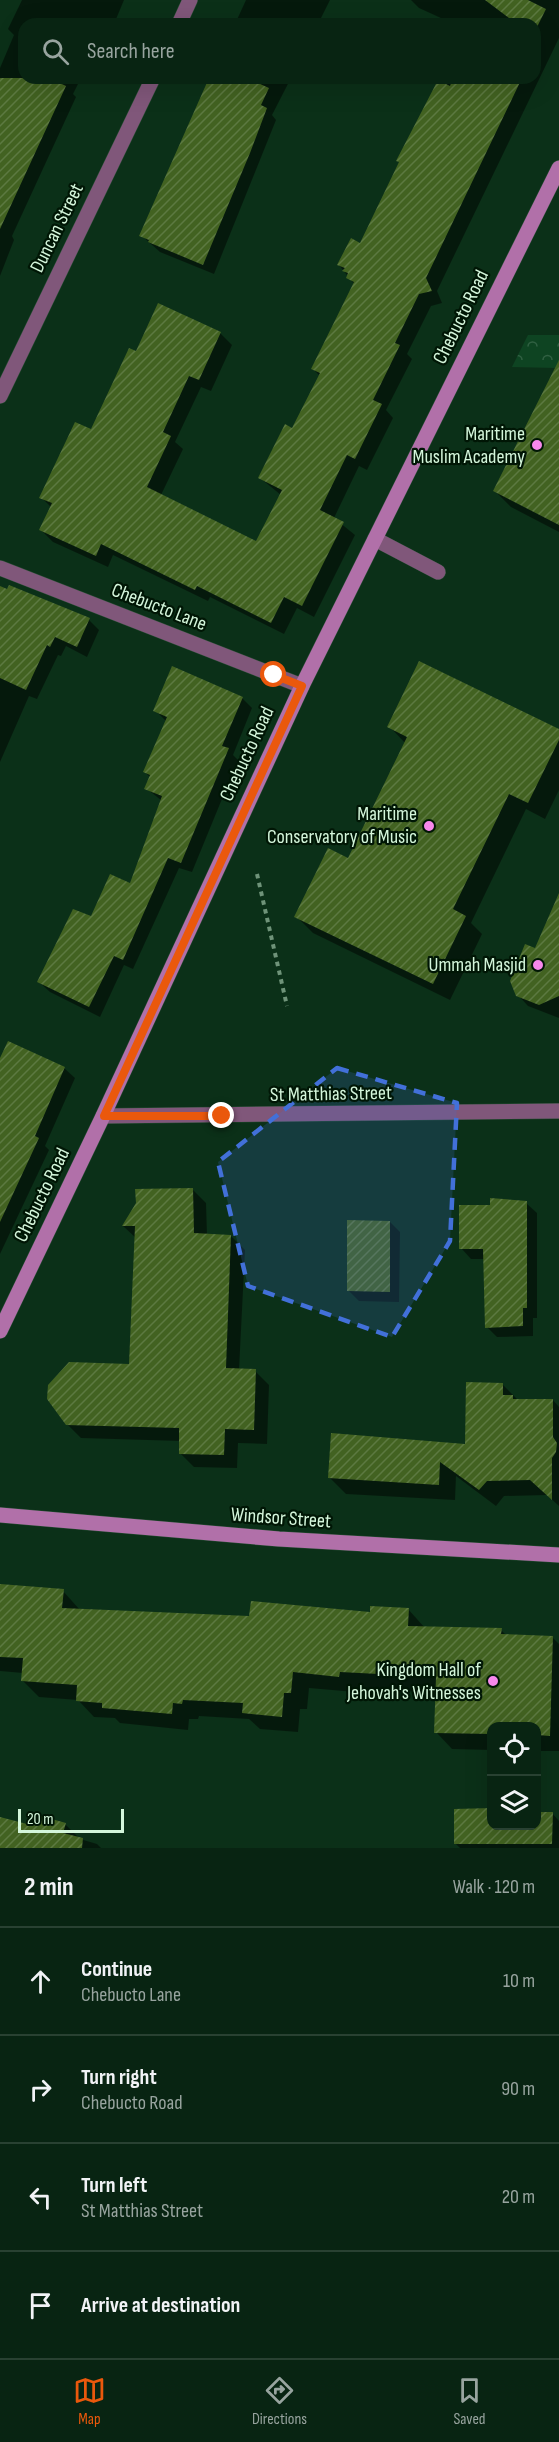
<!DOCTYPE html>
<html lang="en">
<head>
<meta charset="utf-8">
<style>
	body { margin:0; font-family:"Sofia Sans Condensed",sans-serif; background:#163020; color:#f1f3f6 }
	.controls { position:absolute; right:18px; bottom:18px; display:grid; overflow:hidden; border-radius:12px; box-shadow:0 6px 24px #0002 }
	.controls button { width:54px; height:54px; display:grid; place-items:center; padding:0; border:0; border-bottom:2px solid #294132; background:#082412; color:#f1f3f6; font:30px sans-serif }
	.scale { position:absolute; left:18px; bottom:15px; width:106px; box-sizing:border-box; padding-left:6px; border:3px solid #d4f6db; border-top:0; font-size:16px; line-height:21px; white-space:nowrap; color:#d4f6db; -webkit-text-stroke:4px #001605; paint-order:stroke }
	.stop { position:absolute; width:18px; height:18px; margin:-14px; border:4px solid #ea580c; border-radius:50%; background:#fff }
	.stop.end { background:#ea580c; border-color:#fff; box-shadow:0 2px 6px #0008 }
	.list { margin:0; padding:0; list-style:none }
	h2 { display:flex; justify-content:space-between; align-items:center; height:78px; margin:0; padding:0 24px; font-size:26px }
	h2 small { font-size:20px; font-weight:400; color:#98a49f }
	.list li { display:grid; grid-template-columns:39px 1fr auto; gap:18px; align-items:center; box-sizing:border-box; height:108px; padding:0 24px; border-top:2px solid #294132 }
	.list b { display:block; font-size:22px; white-space:nowrap }
	.list p { margin:0; font-size:20px; white-space:nowrap; color:#98a49f }
	.list em { font-size:20px; font-style:normal; color:#98a49f }
	.icon { flex:none; width:33px; height:33px; fill:none; stroke:currentColor; stroke-width:2; stroke-linecap:round; stroke-linejoin:round }
	.map { position:relative; flex:none; width:559px; height:1848px; overflow:hidden }
	.search { position:absolute; background:#082412; box-shadow:0 6px 24px #0002; left:18px; right:18px; top:18px; height:66px; display:flex; align-items:center; gap:15px; box-sizing:border-box; padding:0 21px; border-radius:18px; color:#98a49f; font-size:22px }
	.sheet { height:510px; background:#082412 }
	nav { display:flex; justify-content:space-around; align-items:center; box-sizing:border-box; height:84px; border-top:2px solid #294132; background:#082412; font-size:16px; color:#98a49f }
	nav a { display:grid; justify-items:center; gap:3px }
	nav .on { color:#ea580c }
	.map>svg:first-child { display:block }
</style>
</head>
<body>
<div class="map">
<svg width="559" height="1848" viewBox="0 0 559 1848">
	<defs>
		<pattern id="forest-crowns" width="20" height="18" patternUnits="userSpaceOnUse" patternTransform="scale(1.5)"><rect width="20" height="18" fill="#0e4422"/><path d="M2 6a3 3 0 1 1 6 0M12 15a3 3 0 1 1 6 0" fill="none" stroke="#306042"/></pattern>
		<pattern id="building-hatch" width="6" height="6" patternUnits="userSpaceOnUse" patternTransform="scale(1.5)"><rect width="6" height="6" fill="#426221"/><path d="M-1 1l2-2M0 6l6-6M5 7l2-2" fill="none" stroke="#5c7941"/></pattern>
	</defs>
	<rect width="100%" height="100%" fill="#0b3018"/>
	<path fill="url(#forest-crowns)" d="M528,335h31v33l-47,-1z"/>
	<path fill="#0007" d="M22,0h102l-10,24h-90v54h57l-8,16 3,3 -64,139 2,4 -14,36v-208l14,-33 -6,-6z
		M246,0h84l-12,24h-83z
		M411,0h148v38l-122,253 5,12 -11,3 -24,48 5,5 -26,51 7,8 -26,52 -8,-4 -25,52 21,17 -41,82 -17,-9 -13,26 -74,-37 -2,4 -95,-46 -5,12 -55,-25 -12,-12 11,-22 -11,-11 51,-66 44,-78 84,-20 12,12 -21,46 -10,-4 -26,55 8,7 -22,46 95,48 25,-48 -21,-17 33,-48 27,-54 -8,-8 42,-84 -15,-19 22,-20 88,-167h86v-54h-81l-35,-16z
		M211,78h80l-19,37 4,5 -62,154 -54,-22 -19,-17z
		M559,401v131l-48,-25 -16,-16z
		M0,593l89,27 10,10 -12,27 -21,-11 -5,10 -3,-1 -21,44 -8,-3 -29,66z
		M242,698l10,10 -19,47 5,5 -46,112 -13,-4 -46,101 -9,-4 -24,52 -50,-25 -11,-10 52,-64 39,-33 32,-84 -16,-13 5,-10 -6,-6 22,-50 -12,-12z
		M389,726l170,4v60l-14,29 -19,-10 -55,114 11,11 -32,66 -137,-67 -17,-17 53,-56 56,-117z
		M559,897v121l-31,-12 -10,-11z
		M0,1061l64,7 11,10 -30,68 4,4 -49,104z
		M192,1189l14,14 1,32 24,1 14,14 -6,120 16,1 14,14 -2,59 -29,-1 -1,25 -43,-1 -14,-14 1,-12 -100,-3 -14,-14 63,-58 6,-128 -13,-12 14,-23z
		M526,1203l11,10v105h-4v18l-36,1 -10,-10 -2,-68h-14l-10,-11 30,-42z
		M390,1222l10,10 -1,70 -40,-1 -10,-10z
		M502,1384l16,16h35l6,7v99l-12,-11 -43,1 -8,10 -40,-30 -1,24 -109,-6 -16,-16 136,-32z
		M0,1585l63,6 17,19 171,8 120,-4 37,-5 17,19 76,2 6,6 45,1 7,7v107h-23v-25h-44v24l-40,-1 -16,-17 1,-40 -81,-4 -1,4 -46,-4 -2,21h-7l-2,23 -38,-3 -11,-10 -50,-3 -1,3h-9l-1,11 -68,-7 -5,-5 -21,-1 -16,-17 -39,-3 -17,-17 1,-7 -23,-2z
		M536,1813h16l7,8v27h-99l-5,-5 37,-17h44z
		M0,1824h65l15,15 17,5 4,4h-101z"/>
	<path fill="url(#building-hatch)" d="M485,0h43l18,9 -11,22v-7h-18z
		M0,78h49l17,8 -66,143z
		M209,78h38l22,10 -8,17 6,3 -17,45 -47,112 -55,-23 1,-2 -10,-4z
		M453,78h69l-96,200 6,13 -13,3 -24,49 5,2 -27,55 9,4 -27,55 -8,-4 -27,55 24,12 -42,84 -18,-9 -13,26 -74,-37 -2,4 -94,-46 -5,12 -57,-26 13,-27 -13,-5 36,-76 16,7 38,-81 7,3 22,-48 63,29 -22,48 -10,-4 -26,56 8,4 -24,51 109,54 26,-51 -24,-12 27,-54 7,4 28,-55 -9,-4 43,-87 -8,-4 2,-5 -6,-2 3,-3 -8,-3 14,-27 9,5 39,-81 -3,-1 42,-81 12,6z
		M559,360v165l-66,-34z
		M9,585l81,33 -13,29 -22,-10 -5,10 -3,-2 -21,45 -26,-12v-92l7,3z
		M419,661l140,68v11l-31,63 -19,-9 -56,115 13,7 -33,68 -139,-67 34,-69 20,10 59,-121 -20,-10z
		M172,666l71,31 -21,49 7,2 -48,115 -13,-5 -45,102 -9,-4 -25,51 -52,-25 36,-73 18,7 19,-42 20,9 32,-87 -18,-7 6,-14 -7,-3 24,-55 -14,-6z
		M559,893v103l-20,9 -23,-9 -6,-15 15,-37 10,4z
		M8,1041l57,26 -30,69 4,2 -39,84v-164z
		M193,1188l1,45 37,2 -5,133 30,1 -2,61 -29,-1 -1,26 -45,-1v-26l-113,-3 -19,-26 1,-14 21,-23 60,2 6,-138h-13l14,-23 -1,-14z
		M490,1198l37,3v107h-4v18l-38,2 -2,-79h-24v-44h31z
		M347,1220l43,1v71l-43,-1z
		M466,1382l37,1v12h10v4h40v38l4,6 -1,9 -4,6v42l-22,-20 -43,1 -8,9 -39,-28 -1,23 -111,-7 3,-45 134,11z
		M0,1584l64,5 -2,19 187,8 2,-15 119,11v-6l39,2 -1,18 94,2 -1,6 52,2 -3,100 -13,-1v-9h-45v8l-58,-1 2,-56 -96,-5 -1,5 -46,-5 -2,21h-7l-2,24 -40,-4 1,-10 -60,-3 -1,4 -9,-1 -1,11 -70,-6v-5l-26,-2 1,-16 -56,-4 2,-23 -23,-1z
		M492,1808v18h45v-14h16l-1,32h-98v-35z
		M30,1813l36,10 -3,10 20,5 -1,10h-82v-31l27,7z"/>
	<g fill="none" stroke-linecap="round" stroke-linejoin="round">
		<g stroke="#274c33" stroke-width="16">
			<path id="lane" d="M375,539l63,33"/>
		</g>
		<g stroke="#274c33" stroke-width="16">
			<path id="street" d="M179,24l11,-24
				M0,396l153,-318
				M0,568l302,118
				M103,1116l456,-5"/>
		</g>
		<g stroke="#274c33" stroke-width="16">
			<path id="secondary" d="M0,1331l103,-215 199,-430 257,-518
				M0,1515l279,24 280,16"/>
		</g>
		<path stroke="#6f9379" stroke-width="4" stroke-dasharray="4.5 4.5" stroke-linecap="butt" d="M257,874l30,132"/>
		<use href="#lane" stroke="#80577a" stroke-width="15"/>
		<use href="#street" stroke="#80577a" stroke-width="15"/>
		<use href="#secondary" stroke="#b170a9" stroke-width="15"/>
	</g>
	<g fill="none" stroke-linecap="round" stroke-linejoin="round">
		<path stroke="#ea580c" stroke-width="8" d="M222,1116h-118l198,-430 -28,-11"/>
	</g>
	<path fill="#4270d9" fill-opacity="0.2" stroke="#4270d9" stroke-width="4.5" stroke-dasharray="12 8" stroke-linejoin="round" d="M337,1068l120,35 -7,138 -58,96 -144,-51 -30,-124z"/>
	<g fill="#f788eb" stroke="#001605" stroke-width="2">
		<circle cx="537" cy="445" r="6"/>
		<circle cx="429" cy="826" r="6"/>
		<circle cx="538" cy="965" r="6"/>
		<circle cx="493" cy="1681" r="6"/>
	</g>
	<g text-anchor="middle" dominant-baseline="central" stroke-width="4.5" stroke-linejoin="round" paint-order="stroke">
		<g font-size="20" fill="#d4f6db" stroke="#001605">
			<text transform="translate(57 228) rotate(-64)">Duncan Street</text>
			<text transform="translate(461 317) rotate(-64)">Chebucto Road</text>
			<text transform="translate(159 607) rotate(21)">Chebucto Lane</text>
			<text transform="translate(247 754) rotate(-65)">Chebucto Road</text>
			<text transform="translate(331 1094) rotate(-1)">St Matthias Street</text>
			<text transform="translate(42 1195) rotate(-64)">Chebucto Road</text>
			<text transform="translate(281 1518) rotate(4)">Windsor Street</text>
		</g>
		<g font-size="20" fill="#d4f6db" stroke="#001605" text-anchor="end">
			<text x="525" y="434">Maritime<tspan x="525" dy="23">Muslim Academy</tspan></text>
			<text x="417" y="814">Maritime<tspan x="417" dy="23">Conservatory of Music</tspan></text>
			<text x="526" y="965">Ummah Masjid</text>
			<text x="481" y="1670">Kingdom Hall of<tspan x="481" dy="23">Jehovah's Witnesses</tspan></text>
		</g>
	</g>
</svg>
<div class="controls">
<button><svg class="icon" aria-label="locate" viewBox="0 0 24 24"><circle cx="12" cy="12" r="6"/><path d="M12 2v4M12 18v4M2 12h4M18 12h4"/></svg></button>
<button><svg class="icon" aria-label="layers" viewBox="0 0 24 24"><path d="M12 4l9 5-9 5-9-5zM3 14l9 5 9-5"/></svg></button>
</div>
<div class="scale">20 m</div>
<div class="stop" style="left:274px;top:675px"></div>
<div class="stop end" style="left:222px;top:1116px"></div>
<div class="search"><svg class="icon" aria-label="search" viewBox="0 0 24 24"><circle cx="10" cy="10" r="6"/><path d="M15 15l6 6"/></svg>Search here</div>
</div>
<section class="sheet">
<h2>2 min<small>Walk · 120 m</small></h2>
<ul class="list">
<li><svg class="icon" aria-label="ahead" viewBox="0 0 24 24"><path d="M12 20V5M6 11l6-6 6 6"/></svg><div><b>Continue</b><p>Chebucto Lane</p></div><em>10 m</em></li>
<li><svg class="icon" aria-label="right" viewBox="0 0 24 24"><path d="M7 20v-9h11M14 6l5 5-5 5"/></svg><div><b>Turn right</b><p>Chebucto Road</p></div><em>90 m</em></li>
<li><svg class="icon" aria-label="left" viewBox="0 0 24 24"><path d="M17 20v-9H6M10 6l-5 5 5 5"/></svg><div><b>Turn left</b><p>St Matthias Street</p></div><em>20 m</em></li>
<li><svg class="icon" aria-label="arrive" viewBox="0 0 24 24"><path d="M6 21V4h12l-3 4 3 4H6"/></svg><div><b>Arrive at destination</b></div></li>
</ul>
</section>
<nav>
<a class="on"><svg class="icon" aria-label="map" viewBox="0 0 24 24"><path d="M3 6l6-2 6 2 6-2v14l-6 2-6-2-6 2zM9 4v14M15 6v14"/></svg>Map</a>
<a><svg class="icon" aria-label="directions" viewBox="0 0 24 24"><path d="M12 3l9 9-9 9-9-9zM9 14v-3h6M13 9l2 2-2 2"/></svg>Directions</a>
<a><svg class="icon" aria-label="saved" viewBox="0 0 24 24"><path d="M7 4h10v16l-5-4-5 4z"/></svg>Saved</a>
</nav>
</body>
</html>
